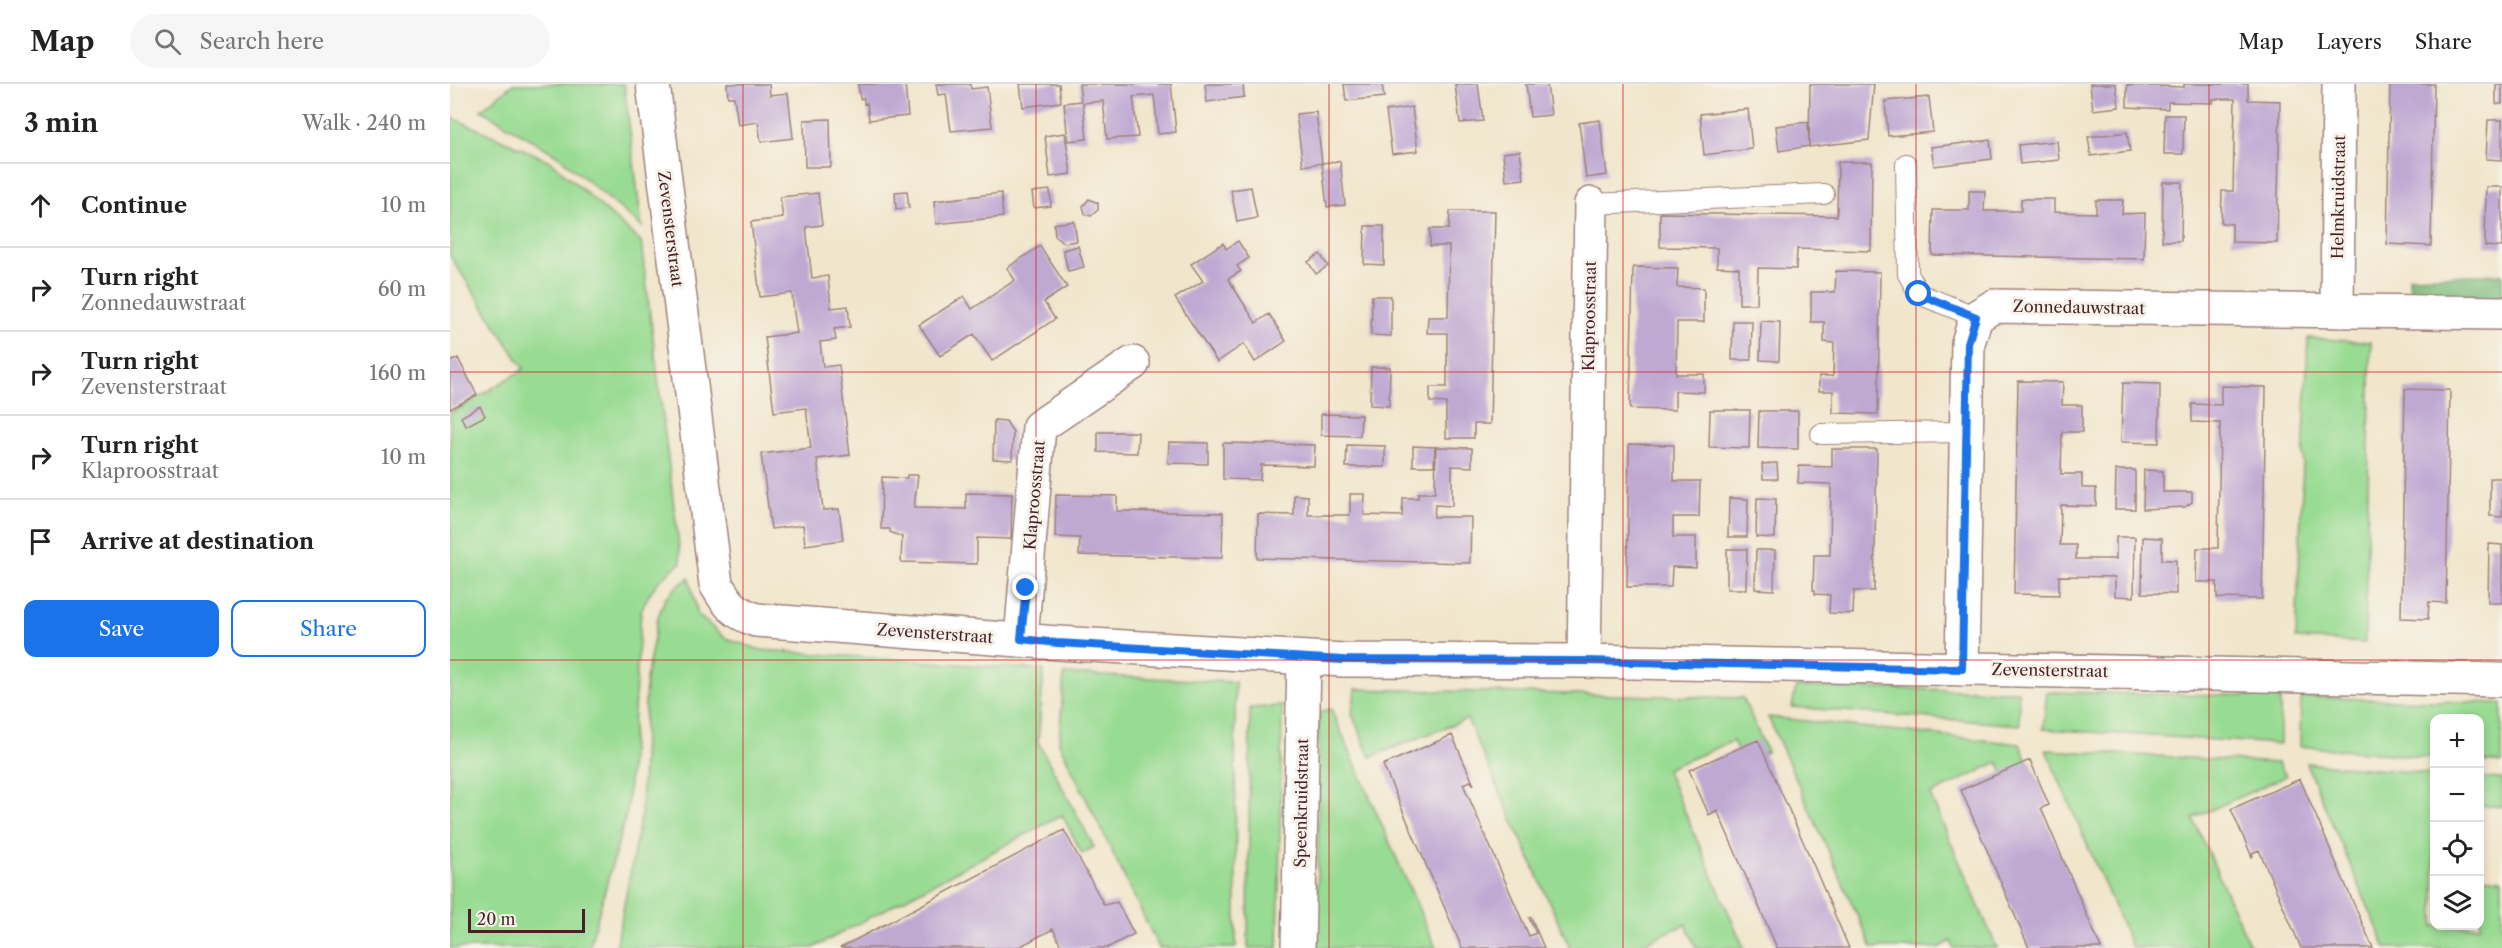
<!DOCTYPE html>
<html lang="en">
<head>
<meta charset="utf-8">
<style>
	body { margin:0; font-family:"Libre Caslon Text",serif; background:#f6f6f6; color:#222 }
	.controls { position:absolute; right:18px; bottom:18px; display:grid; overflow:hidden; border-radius:12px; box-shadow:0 3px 9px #0003 }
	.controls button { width:54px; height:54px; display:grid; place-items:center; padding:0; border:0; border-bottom:2px solid #e0e0e0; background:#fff; color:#222; font:30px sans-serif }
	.scale { position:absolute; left:18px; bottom:15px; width:117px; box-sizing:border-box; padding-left:6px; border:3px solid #4a1f2b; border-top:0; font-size:16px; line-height:21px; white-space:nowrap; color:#4a1f2b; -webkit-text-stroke:4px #f7f3e8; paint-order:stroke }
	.stop { position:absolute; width:18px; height:18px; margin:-14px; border:4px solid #1a73e8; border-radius:50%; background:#fff }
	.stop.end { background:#1a73e8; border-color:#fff; box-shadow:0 2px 6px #0008 }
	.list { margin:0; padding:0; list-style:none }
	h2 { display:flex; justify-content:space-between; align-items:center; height:78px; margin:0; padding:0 24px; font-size:26px }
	h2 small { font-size:20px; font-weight:400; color:#767676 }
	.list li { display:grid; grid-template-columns:39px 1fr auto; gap:18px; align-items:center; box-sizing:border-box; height:84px; padding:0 24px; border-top:2px solid #e0e0e0 }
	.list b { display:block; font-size:22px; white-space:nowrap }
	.list p { margin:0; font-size:20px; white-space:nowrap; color:#767676 }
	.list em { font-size:20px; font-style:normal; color:#767676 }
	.actions { display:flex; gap:12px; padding:18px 24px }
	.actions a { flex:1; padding:14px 0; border:2px solid #1a73e8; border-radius:12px; text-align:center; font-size:21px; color:#1a73e8 }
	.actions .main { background:#1a73e8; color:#fff }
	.icon { flex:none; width:33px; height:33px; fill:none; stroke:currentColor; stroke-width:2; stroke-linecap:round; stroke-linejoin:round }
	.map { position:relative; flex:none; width:2052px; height:864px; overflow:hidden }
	header { display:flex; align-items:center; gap:36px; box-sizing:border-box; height:84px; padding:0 30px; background:#fff; border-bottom:2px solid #e0e0e0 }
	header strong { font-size:28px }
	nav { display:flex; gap:33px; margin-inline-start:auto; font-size:21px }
	.search { width:420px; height:54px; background:#f6f6f6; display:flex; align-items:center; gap:15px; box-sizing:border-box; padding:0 21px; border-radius:33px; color:#767676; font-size:22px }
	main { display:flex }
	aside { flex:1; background:#fff }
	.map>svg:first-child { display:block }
</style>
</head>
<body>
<header>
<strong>Map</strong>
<div class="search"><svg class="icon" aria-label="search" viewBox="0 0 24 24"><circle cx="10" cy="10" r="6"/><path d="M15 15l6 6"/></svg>Search here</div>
<nav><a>Map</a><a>Layers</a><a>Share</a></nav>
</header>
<main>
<aside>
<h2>3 min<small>Walk · 240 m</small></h2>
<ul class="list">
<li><svg class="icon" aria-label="ahead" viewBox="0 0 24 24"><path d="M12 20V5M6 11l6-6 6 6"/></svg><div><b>Continue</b></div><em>10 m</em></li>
<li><svg class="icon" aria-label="right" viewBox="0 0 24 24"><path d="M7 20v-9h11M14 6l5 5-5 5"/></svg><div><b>Turn right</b><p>Zonnedauwstraat</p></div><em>60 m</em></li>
<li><svg class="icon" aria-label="right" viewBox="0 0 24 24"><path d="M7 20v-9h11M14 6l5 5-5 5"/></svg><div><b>Turn right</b><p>Zevensterstraat</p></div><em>160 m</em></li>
<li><svg class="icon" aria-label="right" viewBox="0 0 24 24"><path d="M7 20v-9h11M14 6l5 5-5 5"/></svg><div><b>Turn right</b><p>Klaproosstraat</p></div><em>10 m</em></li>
<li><svg class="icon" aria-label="arrive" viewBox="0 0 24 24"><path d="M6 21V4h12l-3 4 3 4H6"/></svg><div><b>Arrive at destination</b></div></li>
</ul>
<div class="actions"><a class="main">Save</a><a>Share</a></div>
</aside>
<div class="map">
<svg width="2052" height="864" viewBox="0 0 2052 864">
	<rect width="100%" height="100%" fill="#f7f3e8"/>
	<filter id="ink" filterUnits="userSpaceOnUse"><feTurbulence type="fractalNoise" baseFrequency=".0167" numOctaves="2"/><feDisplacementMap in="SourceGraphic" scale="12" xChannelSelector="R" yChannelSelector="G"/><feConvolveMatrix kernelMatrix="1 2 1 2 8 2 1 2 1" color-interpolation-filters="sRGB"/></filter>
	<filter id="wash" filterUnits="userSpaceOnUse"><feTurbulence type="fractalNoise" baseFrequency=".008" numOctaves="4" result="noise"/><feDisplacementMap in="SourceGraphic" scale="24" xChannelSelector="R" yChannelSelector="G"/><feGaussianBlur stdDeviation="1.35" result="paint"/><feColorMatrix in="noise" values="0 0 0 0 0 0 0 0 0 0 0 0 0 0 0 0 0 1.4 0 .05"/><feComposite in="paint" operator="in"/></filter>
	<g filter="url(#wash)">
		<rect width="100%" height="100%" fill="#f1e6cc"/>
		<path fill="#98db92" stroke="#717d5e" stroke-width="1.5" d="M63,0h111l18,143 -85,-72 -76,-45z
			M3,34l97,43 91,81 40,321c-21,15 -30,24 -40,48l-14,200 -38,137h-139v-534l74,-45 -74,-113v-137z
			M1858,254l63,4 -6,301 -69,-4z
			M239,494l9,37 27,23 36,12 283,20 -6,72 56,105 -12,7 -20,-39 -249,133h-197l25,-133 5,-136 12,-62 7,-18 11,-12z
			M614,590l171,8 1,266h-77l-100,-205z
			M1346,603l222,4 2,34 -228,-18z
			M905,605l388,9 24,54 -24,11 -10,-22 -67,28 78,179h-48l-10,-24 -54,24h-62l-103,-229 -97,38 -18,-43z
			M1597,608l233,4v48l-237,-15z
			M1851,613l201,6v60l-22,-2v-43h-46v40l-134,-12z
			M832,622l-4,242h-30l2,-240z
			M881,625l105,239h-119l2,-236z
			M1318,633l252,27 14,35 -22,13 -14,-30 -68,33 67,153h-43l-3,-7 -12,7h-67z
			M1596,666l232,13 8,13 -93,42 58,130h-119z
			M1856,679l128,11v152h46v-49l22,2v69h-116z
			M2030,694l22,1v28l-22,-2z"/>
		<path fill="#7abb7c" stroke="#626d54" stroke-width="1.5" d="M2052,190v27l-92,-5 -1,-19z"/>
		<g id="blocks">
			<path fill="#bfa9d3" d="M277,0h42l1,11 18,-2 5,45 -32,4 -3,-20 -20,3 -4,-28h-6z
				M408,0h47l3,32 -39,4 -2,-17 -3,1v-6l-4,1z
				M486,0h34l1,5 16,-2 5,40 -41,4 -5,-37 -8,1z
				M570,0h39l2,18 -38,5z
				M629,0h92l5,48 -18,2 -4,-39 -21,2 5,40 -31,2 -4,-38 -20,2 4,36 -19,2 -4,-38 17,-2z
				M755,0h38l1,13 -37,5z
				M894,0h38l2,13 -38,4z
				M1005,0h23l5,37 -23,2z
				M1076,0h21l4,31 -21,2z
				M1360,0h64l-5,56 -60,7z
				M1640,0h26l3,23 -26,3z
				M1734,0h64v16l32,1 -3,142 -45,-1v-18l-11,-1 1,-32h11l2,-92h-22v4l-45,-1v7l-41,-2v-22l57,2z
				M1940,0h44l-3,162 -44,-2z
				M2046,0h6v20h-6z
				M1479,13l4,35 -45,4 -3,-35z
				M962,23l6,44 -26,3 -6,-43z
				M1298,25l4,40 -48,6 -4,-41z
				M866,28l6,51 18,-2 5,44 -18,2 -5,-44 -19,3 -7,-52z
				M1715,31h19l-1,39h-19z
				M380,35l1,48h-26l-1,-47z
				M1150,36l7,55 -21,3 -7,-55z
				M2038,36h14v40l-16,-1z
				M1358,38l1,24 -30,5 -3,-25z
				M1677,48l3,19 -39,5 -3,-19z
				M615,49l6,41 -21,3 -5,-41z
				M1540,56l2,19 -58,7 -3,-19z
				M1607,57l2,19 -39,4 -2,-19z
				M1070,67l4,28 -18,2 -3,-28z
				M1388,78h34l-1,89 -74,-2 -1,20 -38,-1 -1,36h-18v-36l-22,-1v-19l-57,-1v-34l177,3z
				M1713,98h19l-1,59h-19z
				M801,103l6,31 -20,4 -6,-32z
				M2036,103h16v60l-17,-1z
				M600,106l1,16 -17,2 -2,-16z
				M457,107l2,17 -13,1 -1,-17z
				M1519,107h16l-1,20h37v-12h33v13l42,1v-13h27l-1,14 23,-1 -1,46 -212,-4 1,-45h36z
				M368,109l4,32 -16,2 6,51 16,-2 3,32 17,-2 2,21 -16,2 2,11 -16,2 3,25 16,-2 11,90 -33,4 6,51 16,-1 4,31 -38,5 -2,-20 -32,4 -10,-75 50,-6 -5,-40 -32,4 -9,-75 32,-4 -3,-20 -2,-20 -32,4 -9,-75 32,-4 -3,-21z
				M551,109l2,24 -67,7 -2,-23z
				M639,115l9,4v7l-7,6 -6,-2 -2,-8z
				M1000,127h45l-5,213h-16v14h-28v-35l-16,-1v-15h17v-54h-20l1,-16h20l1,-71h-19v-17h19z
				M624,137l3,20 -13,2 -9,-7 -1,-12z
				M915,142h19v39l-20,-1z
				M788,157l11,17 -12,8 4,5 -13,8 28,44 13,-9 17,27 -31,21 -11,-18 -27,18 -42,-64 28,-17 -12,-17 32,-21 3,6z
				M590,162l27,41 -23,15 11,17 -63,42 -18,-27 -34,22 -21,-31 45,-29 8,13 43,-29 -8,-12z
				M628,162l6,21 -16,4 -5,-21z
				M870,170l8,12 -12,8 -8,-12z
				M1183,183l45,1 -1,19 27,1v34h-27l-1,52h28v18l-29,-1v19l-45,-1z
				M1386,187l44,1 -2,142 -45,-1v-22h-14v-15h14l1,-33 -10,-1v-20h-13v-30h24z
				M922,212h19v40l-20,-1z
				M1283,237h19l-1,39h-19z
				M1311,237l19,1 -1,39 -19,-1z
				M8,274l19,37 -27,14v-47z
				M921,283h19l-1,39 -19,-1z
				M1568,297l45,1 -1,23h20v27h-20l-1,42h21v14h14v18l-35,-1 -1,40h16v14h40v-22h19l-1,60 -19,-1v-19l-56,-1v19l-45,-1z
				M1673,299l37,1 -1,59 -38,-1z
				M1771,302l45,1 -4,212 -45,-1v-16h-21l1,-34h21l2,-125 -28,-1v-18l29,1z
				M1955,305l45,1 -4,213 -17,-1 -1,17 -27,-1z
				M30,322l5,10 -19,10 -5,-9z
				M1260,326h40l-1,38 -40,-1z
				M1309,327h39v38l-40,-1z
				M871,330l40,1 -1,21 -39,-1z
				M544,336l12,1 7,11 -1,28 -19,-1z
				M648,348h40l-1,21 -39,-1z
				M719,358l39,1v21l-40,-1z
				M773,359l92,2 -1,21 -53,-1 -1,15 -37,-1z
				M1179,360l45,1v36h26l-1,36h-26v20h23v31l-24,-1 -1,20h-44z
				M897,361l38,1v21h-39z
				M963,362l22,1 -1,19h-21z
				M986,363l36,1v19l-20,-1v40l-17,-1 -1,12h37l-1,46 -213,-5 1,-44 36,1v-20l14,1v19h42v-21h15l-1,21 38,1 1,-18h15v-5h17z
				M1382,365h45l-3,142h-20l-1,23 -24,-1 1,-18 -15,-1v-4h-2l1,-35h16l1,-71 -33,-1 1,-17 33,1z
				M1327,379l1,16h-15l-1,-15z
				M1666,386h19v39h-20z
				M1694,386l19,1v21h29v10l-7,5 -42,2z
				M457,391h11l-4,33 52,1v-16l46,1 -1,45 -34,-1v26l-76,-2 1,-25 -12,-5v-3h-9l1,-52 25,1z
				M2040,394h12v39l-12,-1z
				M606,411l61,1v15l106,2 -1,45 -143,-3 1,-17 -25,-1z
				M1279,414l19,1 -1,38h-19z
				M1307,414l19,1 -1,39 -19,-1z
				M1693,453l19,1v22h14v34l-34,-1z
				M2039,460l13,1v58h-14z
				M1277,465h20l-1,40h-19z
				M1306,466h19l-1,40 -19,-1z
				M1002,651l22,50 -4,-4 -7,3 66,152 7,-3 -7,-15 2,-1 13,31h-82l-79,-183z
				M1308,656l55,124 36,84h-72l-60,-138 -8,5 -20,-45z
				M1580,676l19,45 -8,3 60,140h-72l-68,-158z
				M1850,695l53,123 20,46h-72l-42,-98 -7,3 1,3 -1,1 -21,-48z
				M614,746l40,75 13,-3 17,32 -27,14h-45l-9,-19 -36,19h-177z"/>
		</g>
	</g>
	<g filter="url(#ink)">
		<use href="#blocks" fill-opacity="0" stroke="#9e827c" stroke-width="1.5"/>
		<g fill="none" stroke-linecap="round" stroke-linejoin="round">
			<g stroke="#9e827c" stroke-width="22">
				<path id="service" d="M1456,80l2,110 11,20 57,23
					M1141,120l233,-10
					M1371,350l145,-2"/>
			</g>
			<g stroke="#9e827c" stroke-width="36">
				<path id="minor" d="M203,0l63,500c12,21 18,28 40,36l302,23 285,17 241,1 918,19
					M1887,226l2,-226
					M571,555l18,-212 94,-64
					M1134,577l7,-457
					M1512,585l6,-326 8,-26 18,-11 508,7
					M848,864l6,-289"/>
			</g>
			<use href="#service" stroke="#fff" stroke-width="20"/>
			<use href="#minor" stroke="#fff" stroke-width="33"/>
		</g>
	</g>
	<g fill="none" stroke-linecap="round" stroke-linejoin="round" filter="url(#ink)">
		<path stroke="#1a73e8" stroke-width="8" d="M576,504l-5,51 37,4 285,17 241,1 378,8 6,-326 8,-26 -57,-23"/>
	</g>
	<path fill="none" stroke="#d62828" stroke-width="1.5" stroke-opacity="0.55" d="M293,0v864M586,0v864M879,0v864M1173,0v864M1466,0v864M1759,0v864M0,288h2052M0,576h2052"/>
	<g text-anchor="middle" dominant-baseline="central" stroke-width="6" stroke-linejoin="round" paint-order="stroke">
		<g font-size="16" fill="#4a1f2b" stroke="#f7f3e8">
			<text transform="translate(1888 113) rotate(-89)">Helmkruidstraat</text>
			<text transform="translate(221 145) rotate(83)">Zevensterstraat</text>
			<text transform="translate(1629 223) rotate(1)">Zonnedauwstraat</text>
			<text transform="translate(1139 232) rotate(-89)">Klaproosstraat</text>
			<text transform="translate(584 411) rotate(-85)">Klaproosstraat</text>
			<text transform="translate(485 549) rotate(4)">Zevensterstraat</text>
			<text transform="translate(1600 586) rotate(1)">Zevensterstraat</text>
			<text transform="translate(851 719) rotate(-89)">Speenkruidstraat</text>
		</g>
	</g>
</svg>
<div class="controls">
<button>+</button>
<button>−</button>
<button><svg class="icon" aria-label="locate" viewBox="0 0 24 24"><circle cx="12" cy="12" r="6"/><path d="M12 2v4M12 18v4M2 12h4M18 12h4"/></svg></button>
<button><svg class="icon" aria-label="layers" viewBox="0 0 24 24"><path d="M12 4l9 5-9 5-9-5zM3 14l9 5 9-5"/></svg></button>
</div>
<div class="scale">20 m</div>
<div class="stop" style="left:1469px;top:210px"></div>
<div class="stop end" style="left:576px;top:504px"></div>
</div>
</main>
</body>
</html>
